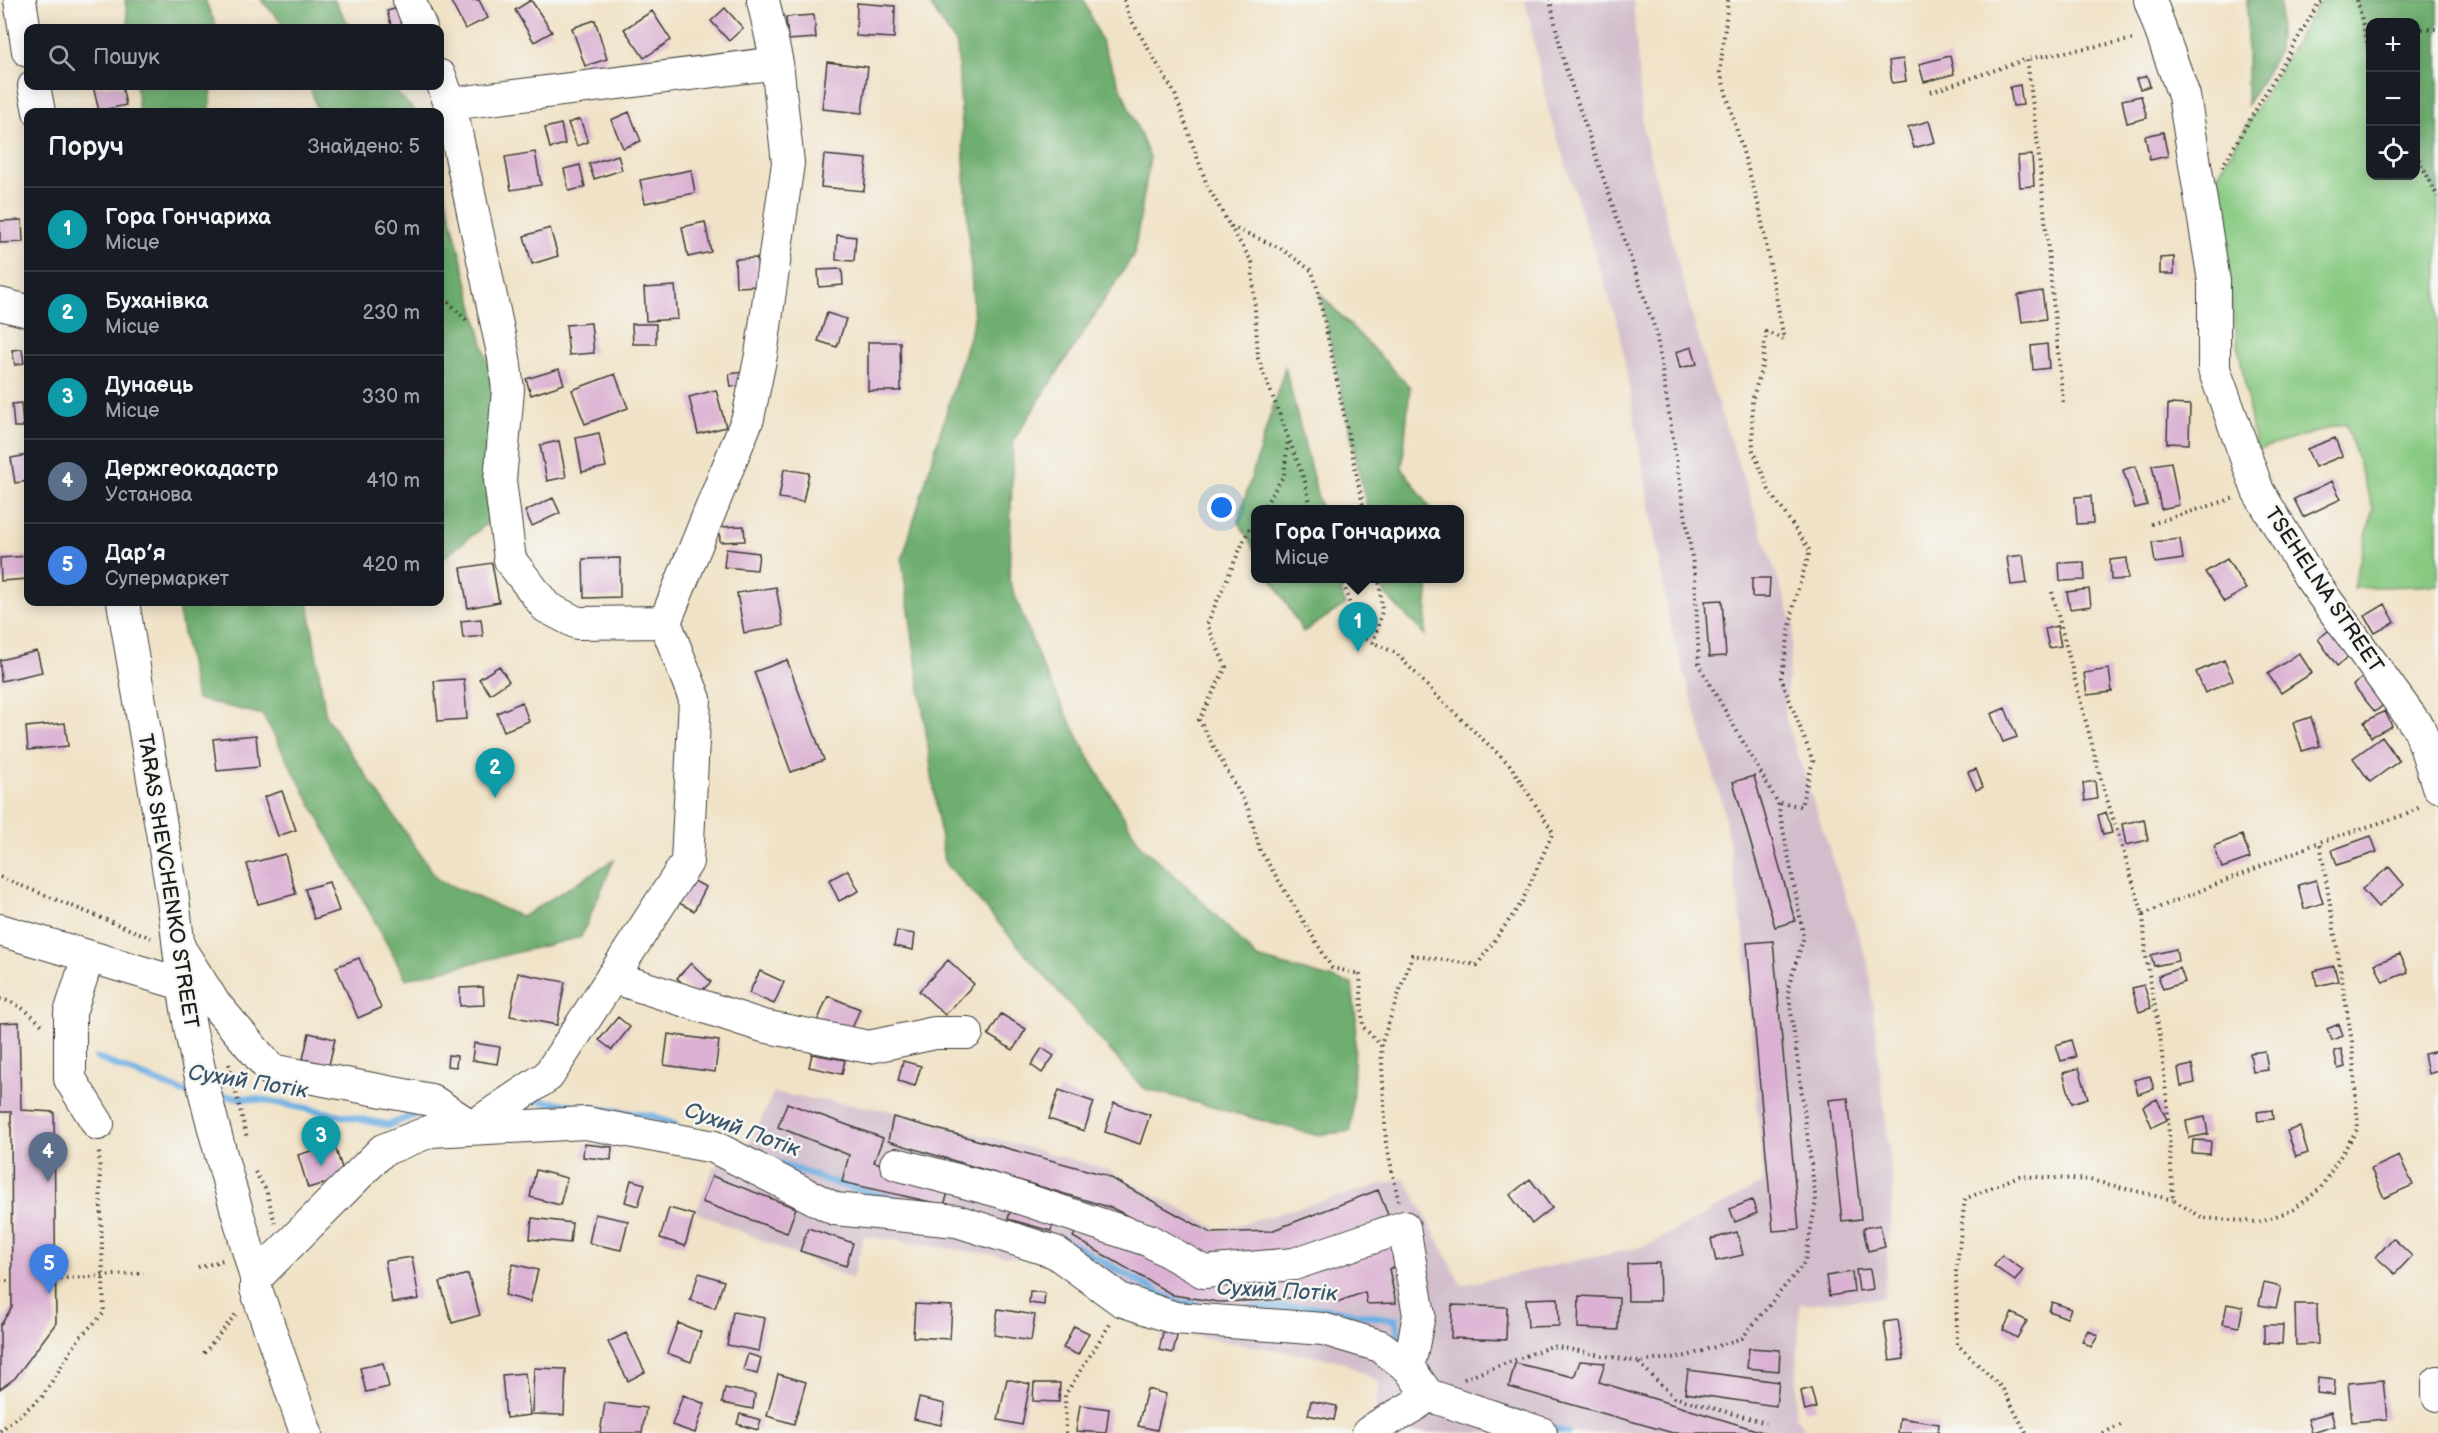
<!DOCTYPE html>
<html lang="uk">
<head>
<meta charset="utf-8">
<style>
	body { margin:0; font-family:"Balsamiq Sans",sans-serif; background:#20242c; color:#f1f3f6 }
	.controls { position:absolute; right:18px; top:18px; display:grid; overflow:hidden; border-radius:12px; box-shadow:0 3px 15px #0003 }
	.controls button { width:54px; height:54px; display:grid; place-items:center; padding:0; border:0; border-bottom:2px solid #363941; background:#171b24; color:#f1f3f6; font:30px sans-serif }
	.you { position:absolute; left:1222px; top:508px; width:21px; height:21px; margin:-15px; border:4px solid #fff; border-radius:50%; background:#1a73e8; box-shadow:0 0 0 9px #1a73e833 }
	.badge { display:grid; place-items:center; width:39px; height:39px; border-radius:50%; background:#0f766e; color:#fff; font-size:20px; font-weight:700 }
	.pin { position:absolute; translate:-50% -50px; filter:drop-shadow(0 2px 3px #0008) }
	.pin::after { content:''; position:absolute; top:32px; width:21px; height:18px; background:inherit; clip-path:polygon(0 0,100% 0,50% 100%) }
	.popup { position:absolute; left:1251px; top:505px; width:213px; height:78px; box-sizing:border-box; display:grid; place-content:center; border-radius:12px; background:#171b24; filter:drop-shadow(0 2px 4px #0005); font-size:20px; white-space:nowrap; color:#9ea1a6 }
	.popup b { font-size:22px; color:#f1f3f6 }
	.popup::after { content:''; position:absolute; left:50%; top:100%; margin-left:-12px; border:12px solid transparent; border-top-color:#171b24 }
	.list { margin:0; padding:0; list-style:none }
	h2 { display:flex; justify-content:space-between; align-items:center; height:78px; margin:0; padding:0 24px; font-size:26px }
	h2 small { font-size:20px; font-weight:400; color:#9ea1a6 }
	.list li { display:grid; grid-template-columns:39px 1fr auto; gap:18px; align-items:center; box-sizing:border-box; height:84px; padding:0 24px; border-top:2px solid #363941 }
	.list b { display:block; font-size:22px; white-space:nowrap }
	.list p { margin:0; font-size:20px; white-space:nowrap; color:#9ea1a6 }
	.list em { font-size:20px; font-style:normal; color:#9ea1a6 }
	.icon { flex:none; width:33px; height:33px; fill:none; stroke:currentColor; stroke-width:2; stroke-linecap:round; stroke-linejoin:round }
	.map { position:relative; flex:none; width:2438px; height:1433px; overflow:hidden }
	.search { position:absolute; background:#171b24; box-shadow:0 3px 15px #0003; left:24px; top:24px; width:420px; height:66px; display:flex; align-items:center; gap:15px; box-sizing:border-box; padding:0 21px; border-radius:12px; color:#9ea1a6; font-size:22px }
	.panel { position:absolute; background:#171b24; box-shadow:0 3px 15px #0003; left:24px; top:108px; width:420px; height:498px; border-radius:12px }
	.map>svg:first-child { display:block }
</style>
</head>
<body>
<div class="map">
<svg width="2438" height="1433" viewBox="0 0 2438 1433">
	<rect width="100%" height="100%" fill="#f6f6f2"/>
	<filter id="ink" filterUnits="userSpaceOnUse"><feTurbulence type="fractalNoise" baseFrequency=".0167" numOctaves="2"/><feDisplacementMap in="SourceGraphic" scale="12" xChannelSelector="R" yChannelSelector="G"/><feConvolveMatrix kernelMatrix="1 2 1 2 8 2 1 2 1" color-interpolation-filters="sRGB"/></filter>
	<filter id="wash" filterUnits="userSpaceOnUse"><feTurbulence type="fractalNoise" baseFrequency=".008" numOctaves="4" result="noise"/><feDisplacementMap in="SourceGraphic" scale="24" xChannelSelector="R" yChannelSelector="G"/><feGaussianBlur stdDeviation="1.35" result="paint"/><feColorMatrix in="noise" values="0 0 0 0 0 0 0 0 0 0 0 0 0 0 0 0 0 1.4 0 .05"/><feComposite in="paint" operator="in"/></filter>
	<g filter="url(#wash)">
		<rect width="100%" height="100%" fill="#f0e2c6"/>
		<path fill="#d1bdcb" d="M1525,0h108l10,129 65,246 86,251 -10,88 84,249 25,224 -9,111 -84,6 -5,113 13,16h-436l8,-50 -38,-22 -137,-23 -89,-22 -15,-14 -57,-40 -180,-26 -12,43 -156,-67 17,-43 40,-30 20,-46 119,18 215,58 112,61 186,-52 57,107 184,-39 117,-63 -19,-246 -21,-131 -54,-186 -50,-292 -71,-219z"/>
		<path fill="#88ca82" stroke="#52734f" stroke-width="1.5" d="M2325,0h32l13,54v122h46v-22l22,43v388l-85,3 20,-79 -27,-86 -90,27 -29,-172 -26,-74 117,-200z"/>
		<path fill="#6eae70" stroke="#456546" stroke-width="1.5" d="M125,0h80l12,28h-88z
			M261,0h73l17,28h-64z
			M927,0h157l66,158 -16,96 -121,187 -4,139 32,84 48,94 52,88 47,41 69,71 95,26 4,35 -5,112 -36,4 -172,-47 -199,-227 -42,-301 72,-240 -17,-275z
			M2247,0h34l-3,52 -31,53z
			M2357,0h81v197l-22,-43v-132h-46v32z
			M136,86h76l-2,26h-71z
			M310,86h80l26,26h-98z
			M440,174l55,218 -6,130 -49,39z
			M1320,294l90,93 -8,81 29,41h-64z
			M1285,367l36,142 -65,1v42l-18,-31z
			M1272,579h66l7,26 -42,27z
			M1382,579h47l-4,56 -40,-41z
			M177,602h131l18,115 112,163 84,37 92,-57 -33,77 -175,42 -143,-264 -67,-16z"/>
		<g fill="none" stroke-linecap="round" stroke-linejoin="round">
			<path stroke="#6dafe2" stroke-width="7" d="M97,1058l86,34 12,1
				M212,1095l52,5 125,25 38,-15
				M533,1100l119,16 23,9
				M773,1161l62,22 65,18
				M1060,1238l114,63 23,4
				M1241,1308l72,-1 83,13 4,28
				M1547,1427l21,6"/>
		</g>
		<g id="blocks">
			<path fill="#dbb2d3" d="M450,0h29l9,18 -23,11z
				M531,0l21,32 -18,10 -19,-32z
				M857,3l38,3 -1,32 -38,-2z
				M402,7l7,21h-17l-5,-17z
				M725,8l18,20 -14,13 -18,-20z
				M652,11l19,29 -27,18 -20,-29z
				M814,15l2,23 -28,2 -2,-23z
				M595,20l12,39 -22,7 -13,-38z
				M1950,56l4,18 -30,8 -5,-18z
				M1903,59l3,22 -14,2 -3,-22z
				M827,62l41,5 -6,46 -40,-4z
				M2147,76l3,10 -10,3 -4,-10z
				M2020,85l3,20 -10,1 -3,-19z
				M93,86h29l4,19 -27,6z
				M2141,96l6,22 -20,5 -5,-23z
				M629,112l12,29 -18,7 -12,-28z
				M580,119l8,23 -11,4 -9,-23z
				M1929,121l6,21 -21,6 -6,-21z
				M561,124l4,20 -15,4 -5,-20z
				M2163,132l5,24 -18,4 -5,-24z
				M535,152l6,33 -30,5 -6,-33z
				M618,155l4,15 -28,9 -5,-15z
				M824,155l43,4 -3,32 -43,-4z
				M2032,155l2,31 -14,1 -2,-31z
				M580,165l5,22 -16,4 -5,-22z
				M691,170l4,23 -50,10 -5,-23z
				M22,220l1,22 -23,1v-22z
				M705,222l6,30 -23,5 -6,-30z
				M550,228l8,28 -26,8 -8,-28z
				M837,235l19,2 -2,24 -18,-1z
				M2174,257v17h-14v-16z
				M757,258l1,28 -22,1 -1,-28z
				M842,269l1,16 -24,2 -1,-17z
				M675,286l3,33 -32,2 -2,-33z
				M2042,291l4,28 -24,3 -4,-27z
				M827,313l19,6 -9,28 -19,-6z
				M591,323l3,30 -25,2 -3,-30z
				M632,324h24v20h-23z
				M868,342h32l1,49h-33z
				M2047,344l2,24 -16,2 -2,-24z
				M1692,347l5,17 -17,4 -4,-16z
				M22,349l2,14 -9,2 -3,-15z
				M559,369l5,15 -33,11 -5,-16z
				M743,372l2,13 -14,2 -2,-13z
				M615,374l13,34 -43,16 -13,-34z
				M716,390l10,37 -28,7 -9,-37z
				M21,403l2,24h-9l-2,-23z
				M2168,404l22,1 -1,39 -22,-1z
				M599,433l7,34 -24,5 -6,-34z
				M2335,438l7,18 -27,11 -8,-18z
				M559,441l7,36 -19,4 -7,-36z
				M28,455v26l-13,2 -4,-25z
				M2171,462l8,43 -18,4 -9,-44z
				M2135,466l12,39 -12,3 -12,-38z
				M784,469l25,4 -6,29 -24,-4z
				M2332,481l9,18 -38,18 -9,-18z
				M2091,496l2,27 -16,1 -2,-27z
				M553,498l7,15 -28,13 -7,-15z
				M744,526l1,15 -25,1 -1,-15z
				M2180,539l3,20 -28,4 -3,-21z
				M726,549l33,4 -2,17 -33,-3z
				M2023,555l4,28 -16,2 -4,-28z
				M28,556v23l-27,2 -1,-23z
				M620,558v39l-36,1 -1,-39z
				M2127,558l1,21 -17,1 -1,-20z
				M2227,559l19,30 -22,13 -19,-30z
				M2084,562l1,18 -25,1 -1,-18z
				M492,563l7,39 -31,6 -7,-40z
				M1752,578h18l-1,19h-17z
				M776,587l7,39 -39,7 -7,-40z
				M2089,589l2,17 -21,3 -3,-17z
				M1722,600l4,56 -17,1 -4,-56z
				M2385,604l10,18 -20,11 -10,-17z
				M481,619l2,17 -20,2 -2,-17z
				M2057,626l4,20 -12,2 -4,-19z
				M2332,628l19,27 -14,11 -19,-27z
				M37,651l5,21 -41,9 -1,-21z
				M2299,653l13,20 -31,20 -13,-19z
				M787,660l37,100 -33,12 -37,-100z
				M2224,660l9,20 -28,13 -9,-21z
				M499,666l10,15 -19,13 -11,-15z
				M2109,669l3,23 -25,3 -3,-22z
				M2366,675l22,26 -13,11 -22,-27z
				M464,679l3,40 -29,2 -4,-40z
				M522,702l7,19 -25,10 -7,-18z
				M2005,708l12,29 -14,5 -12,-28z
				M2385,711l7,15 -21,11 -7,-15z
				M2311,717l9,29 -18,5 -9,-28z
				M65,723l3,23 -40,4 -2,-23z
				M256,735l3,32 -42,4 -4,-32z
				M2382,737l17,24 -29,21 -17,-24z
				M1976,769l7,18 -7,3 -8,-18z
				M1754,776l41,145 -20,6 -42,-145z
				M2095,781l2,18 -12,2 -2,-18z
				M282,791l14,39 -18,6 -14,-39z
				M2106,812l6,21 -9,2 -5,-20z
				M2144,819l4,21 -22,5 -4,-21z
				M2242,835l8,23 -28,10 -8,-22z
				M2371,836l6,16 -40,13 -5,-15z
				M285,854l11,40 -38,10 -11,-40z
				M2389,867l15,18 -26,22 -16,-18z
				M848,870l11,21 -20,10 -10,-21z
				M690,879l16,8 -12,24 -15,-8z
				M2316,880l7,23 -19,6 -6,-24z
				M329,882l10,29 -25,8 -9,-30z
				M897,931l18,3 -2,16 -19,-4z
				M1773,941l26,288 -26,2 -26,-288z
				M2176,949l2,12 -24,5 -3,-11z
				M2400,954l8,18 -25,10 -8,-18z
				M359,958l22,50 -23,10 -22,-51z
				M948,960l26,24 -29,31 -26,-24z
				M691,963l20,19 -15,14 -19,-18z
				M2334,966l4,15 -21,5 -3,-15z
				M2180,968l5,14 -22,7 -5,-13z
				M760,971l24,11 -10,22 -25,-11z
				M518,973l47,9 -8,43 -47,-9z
				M2144,985l7,23 -12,4 -7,-24z
				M483,987l1,18 -24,1v-18z
				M828,996l32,13 -11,27 -32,-14z
				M1001,1014l25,15 -13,21 -25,-15z
				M618,1017l12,10 -18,23 -13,-10z
				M19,1022l2,88 33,2 2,211 -41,55 -15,11v-63l12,-19 -1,-195h-11v-89z
				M2339,1024l4,12 -11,4 -5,-11z
				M309,1033l26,6 -6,26 -26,-6z
				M668,1034l51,7 -4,31 -51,-7z
				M2071,1040l5,17 -15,4 -5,-16z
				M474,1043l26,4 -3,17 -25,-4z
				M1042,1048l12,8 -12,17 -11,-8z
				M2341,1049l4,18 -7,2 -4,-18z
				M2265,1051l3,19 -15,2 -3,-19z
				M2438,1051v20l-10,3 -4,-20z
				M812,1054l33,6 -3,14 -33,-7z
				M448,1055l9,1 -1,11 -9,-1z
				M903,1061l18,5 -6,20 -17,-5z
				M2192,1065l3,18 -14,3 -3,-18z
				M2079,1068l9,30 -16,5 -9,-30z
				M2150,1076l4,13 -16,5 -4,-14z
				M1059,1090l35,12 -10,29 -35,-12z
				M1848,1098l13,121 -19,2 -13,-121z
				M2157,1099l10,21 -15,7 -9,-21z
				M787,1103l96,35 -9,24 77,22 -7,21 -102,-23 7,-27 -71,-28z
				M1114,1103l36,12 -10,29 -35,-12z
				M2272,1110l1,9 -15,2 -1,-9z
				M893,1117l212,58 106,58 60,-2 107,-41 10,25 -107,41 -71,2 -98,-50 -224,-67z
				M2205,1117l3,17 -19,4 -3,-17z
				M2300,1127l8,26 -12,4 -9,-26z
				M2193,1140l18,1 -1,13 -18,-1z
				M334,1144l11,33 -37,11 -10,-33z
				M584,1144l28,3 -1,13 -28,-3z
				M2399,1156l14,29 -29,13 -13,-29z
				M536,1170l31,8 -7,27 -30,-8z
				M712,1176l84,32 -9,25 -85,-31z
				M1530,1179l22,29 -20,16 -22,-29z
				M631,1180l14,4 -7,22 -13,-4z
				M1752,1200l5,13 -22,9 -5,-13z
				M1012,1205l43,12 -4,14 -43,-12z
				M669,1208l25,7 -9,31 -25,-8z
				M595,1214l33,7 -7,29 -32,-7z
				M532,1218l40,5 -2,20 -40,-4z
				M1082,1221l98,54 211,-35 9,24 -11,5 7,34 -29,1 -2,-12 -28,10 -5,-14 -26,8 -35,4 -53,2 -45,-7 -100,-58z
				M1880,1225l5,22 -17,4 -5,-23z
				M808,1228l45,15 -7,23 -46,-15z
				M1737,1232l6,23 -27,6 -5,-22z
				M2393,1238l19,18 -17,18 -19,-17z
				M2002,1255l21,15 -8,11 -21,-15z
				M412,1257l7,42 -27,4 -7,-42z
				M1659,1263l1,38h-32l-1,-37z
				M513,1264l25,6 -8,32 -25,-7z
				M1870,1269l3,20 -14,2 -3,-21z
				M1852,1272l2,20 -25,4 -3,-20z
				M699,1273l25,8 -9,27 -25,-8z
				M468,1274l12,41 -28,8 -12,-41z
				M2264,1283l17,4 -5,21 -17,-3z
				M1030,1291l15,2 -1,12 -15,-2z
				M1579,1296l40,2 -1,32 -40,-2z
				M1558,1298l1,28 -31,1 -2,-28z
				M2052,1302l19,7 -4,9 -18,-7z
				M915,1304l37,2 -2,33 -37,-2z
				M2227,1304l16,3 -4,20 -16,-3z
				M2295,1304h22l1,40 -22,1z
				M1452,1305l55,2 -1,33 -55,-2z
				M998,1309l37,6 -4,26 -37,-6z
				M733,1312l32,6 -6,33 -32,-6z
				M2012,1313l15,8 -10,17 -14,-8z
				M1898,1320l6,39 -14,2 -6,-39z
				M678,1323l23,9 -10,30 -24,-9z
				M2264,1325h19l-1,19 -18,-1z
				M1074,1326l15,7 -11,22 -15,-7z
				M1164,1328l14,4 -5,21 -14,-3z
				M2088,1330l10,6 -7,11 -9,-6z
				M626,1333l19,39 -17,9 -20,-39z
				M1749,1348l31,2 -1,21 -32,-3z
				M748,1354l13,4 -4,16 -14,-4z
				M1580,1361l25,2 -6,19 167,51h-93l-164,-46 6,-24 59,14z
				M383,1363l6,24 -23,5 -6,-24z
				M534,1368l32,1 -2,46 -32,-1z
				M1688,1370l91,12 -3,24 -91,-13z
				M525,1373l5,42 -24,3 -4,-43z
				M778,1374l28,8 -12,42 -27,-8z
				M2318,1378l17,2 -1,15 -17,-2z
				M1007,1379l23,5 -8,41 -24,-5z
				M2383,1380l4,39 -35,3 -4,-39z
				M1034,1383h26l-1,19 -26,-1z
				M725,1388l30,6 -2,15 -31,-6z
				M1811,1388l5,20 -11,3 -4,-20z
				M1147,1389l19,5 -9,36 -19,-4z
				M683,1395l22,9 -10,29 -23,-8z
				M919,1398l26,6 -4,21 -27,-6z
				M1311,1401l26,5 -3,14 -26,-5z
				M605,1403l41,5 -4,25h-42z
				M1080,1405l29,4 -3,24 -30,-2z
				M2331,1412l4,14 -23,7 -4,-14z
				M740,1414l21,6 -3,10 -21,-6z
				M1900,1418l39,6 -1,9h-40z"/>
		</g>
	</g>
	<g filter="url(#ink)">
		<use href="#blocks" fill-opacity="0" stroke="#3c3a36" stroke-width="1.5"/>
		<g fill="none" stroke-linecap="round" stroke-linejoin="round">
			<g stroke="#3c3a36" stroke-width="34">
				<path id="minor" d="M20,0l8,51
					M409,0l12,28
					M2150,0l34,96 30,185v88l44,122 51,85 111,154 18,56
					M440,76l10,28 54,254 4,32 -8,90 10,80 36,47 31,16 88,-1
					M34,86l5,26
					M450,104l327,-41
					M0,304l28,7
					M123,602c16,92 32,184 47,277 8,51 11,102 21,153 17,83 42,164 65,246v11l50,144
					M0,930l182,54
					M180,949l34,54 57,67 160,30 41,27 76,-51 139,-214 8,-163 -30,-77 83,-204 13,-63 27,-192 -11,-100 -14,-63
					M88,957l-18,56v66l28,45
					M612,977l151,49 106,21 66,-14h32
					M896,1164l106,28 146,48 56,32 90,-8 110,-37 15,88 -8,41
					M256,1278l127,-128 48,-19 155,-8 128,24 121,62 122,12 98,31 66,48 54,18 148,11 57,17 29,22 19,27 113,38
					M2438,1382v13
					M1368,1433c19,-15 43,-22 60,-38"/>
			</g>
			<path stroke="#3c3a36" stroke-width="4" stroke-dasharray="1.5 4.5" stroke-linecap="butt" d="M1124,0l6,18 45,76 32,91 23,41 50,22 32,23 6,20 46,219
				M1728,0l-8,72 39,135 25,132 -18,-7 -3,31 -11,38 1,49 16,40 41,61 -15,48 -14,79 32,83 -12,45 -23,-3
				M2357,0l13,54
				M2416,29h22
				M2365,34l5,-2
				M1931,92l96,-33
				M2416,154l22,43
				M2222,167l96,-163 7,-4
				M1230,226l22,36 6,96 47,124 7,28
				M440,293l28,29
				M2063,402l-26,-264 -10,-79 108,-20
				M1262,510l22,-35 4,-36
				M1256,519l-8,12 -41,93 19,43 -27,53 49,88 12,42 72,118 28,6 3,53 18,18
				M2151,524l84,-26
				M1342,578l11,37 12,24 31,14 44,46 70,66 43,67 -31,70 -45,63 -65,-10 -31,90 5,97 13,61
				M2052,592l50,191 41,131 3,42 14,80 7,66 6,98 30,18 56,4 34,-12 27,-21 38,-61 -6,-86 -32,-200
				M1373,643l9,-32 -3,-33
				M0,877l151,61
				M2143,914l177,-72 87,-28 15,-8
				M0,999c18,3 32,16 44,28
				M229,1064l18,74
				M255,1172l11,18 9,33
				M198,1268l25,-8
				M60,1279l84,-6
				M0,1281h9
				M204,1353l32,-39
				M1639,1363l35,34 92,26
				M1464,1379l88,-33 87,16 48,-6 55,-18 63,-76 11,-61 -28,-213 16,-51 -26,-134 -79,-138 -4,-89 -39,-244 -93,-272 -13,-60
				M0,1431l42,-34 38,-60 24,-24 -5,-164
				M1066,1433l-1,-38 45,-71
				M2026,1433l-23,-44 -46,-45 -1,-72 9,-73 54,-23 71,4 83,20
				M2103,1433l20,-9"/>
			<use href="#minor" stroke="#fff" stroke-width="32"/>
		</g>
	</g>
	<g text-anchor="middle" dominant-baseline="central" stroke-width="5" stroke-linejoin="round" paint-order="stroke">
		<g font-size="21" fill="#1c1c1c" stroke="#f6f6f2">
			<text transform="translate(2324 590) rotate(56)">TSEHELNA STREET</text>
			<text transform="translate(168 881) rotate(81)">TARAS SHEVCHENKO STREET</text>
		</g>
		<g font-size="22" font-style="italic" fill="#3c576b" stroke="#f6f6f2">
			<text transform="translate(248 1082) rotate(9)">Сухий Потік</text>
			<text transform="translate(742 1130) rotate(20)">Сухий Потік</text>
			<text transform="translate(1277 1291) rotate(3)">Сухий Потік</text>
		</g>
	</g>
</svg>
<div class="controls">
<button>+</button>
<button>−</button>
<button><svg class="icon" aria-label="locate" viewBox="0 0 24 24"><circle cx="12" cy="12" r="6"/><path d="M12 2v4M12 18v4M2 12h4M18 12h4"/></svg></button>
</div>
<div class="you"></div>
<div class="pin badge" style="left:1358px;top:652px;background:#0f9aa8">1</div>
<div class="popup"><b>Гора Гончариха</b>Місце</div>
<div class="pin badge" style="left:495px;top:798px;background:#0f9aa8">2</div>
<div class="pin badge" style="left:321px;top:1166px;background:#0f9aa8">3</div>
<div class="pin badge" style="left:48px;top:1182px;background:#5c6f8a">4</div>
<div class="pin badge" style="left:49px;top:1294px;background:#3f7fe0">5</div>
<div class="search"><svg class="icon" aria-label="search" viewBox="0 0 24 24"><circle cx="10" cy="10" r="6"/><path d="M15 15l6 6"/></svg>Пошук</div>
<section class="panel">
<h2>Поруч<small>Знайдено: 5</small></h2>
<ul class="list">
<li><span class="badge" style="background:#0f9aa8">1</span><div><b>Гора Гончариха</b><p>Місце</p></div><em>60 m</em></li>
<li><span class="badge" style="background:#0f9aa8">2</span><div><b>Буханівка</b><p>Місце</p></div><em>230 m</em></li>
<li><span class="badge" style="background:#0f9aa8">3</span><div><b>Дунаець</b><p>Місце</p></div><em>330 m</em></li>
<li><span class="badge" style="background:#5c6f8a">4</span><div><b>Держгеокадастр</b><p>Установа</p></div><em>410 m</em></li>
<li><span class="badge" style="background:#3f7fe0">5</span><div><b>Дар’я</b><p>Супермаркет</p></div><em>420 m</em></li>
</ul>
</section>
</div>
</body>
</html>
